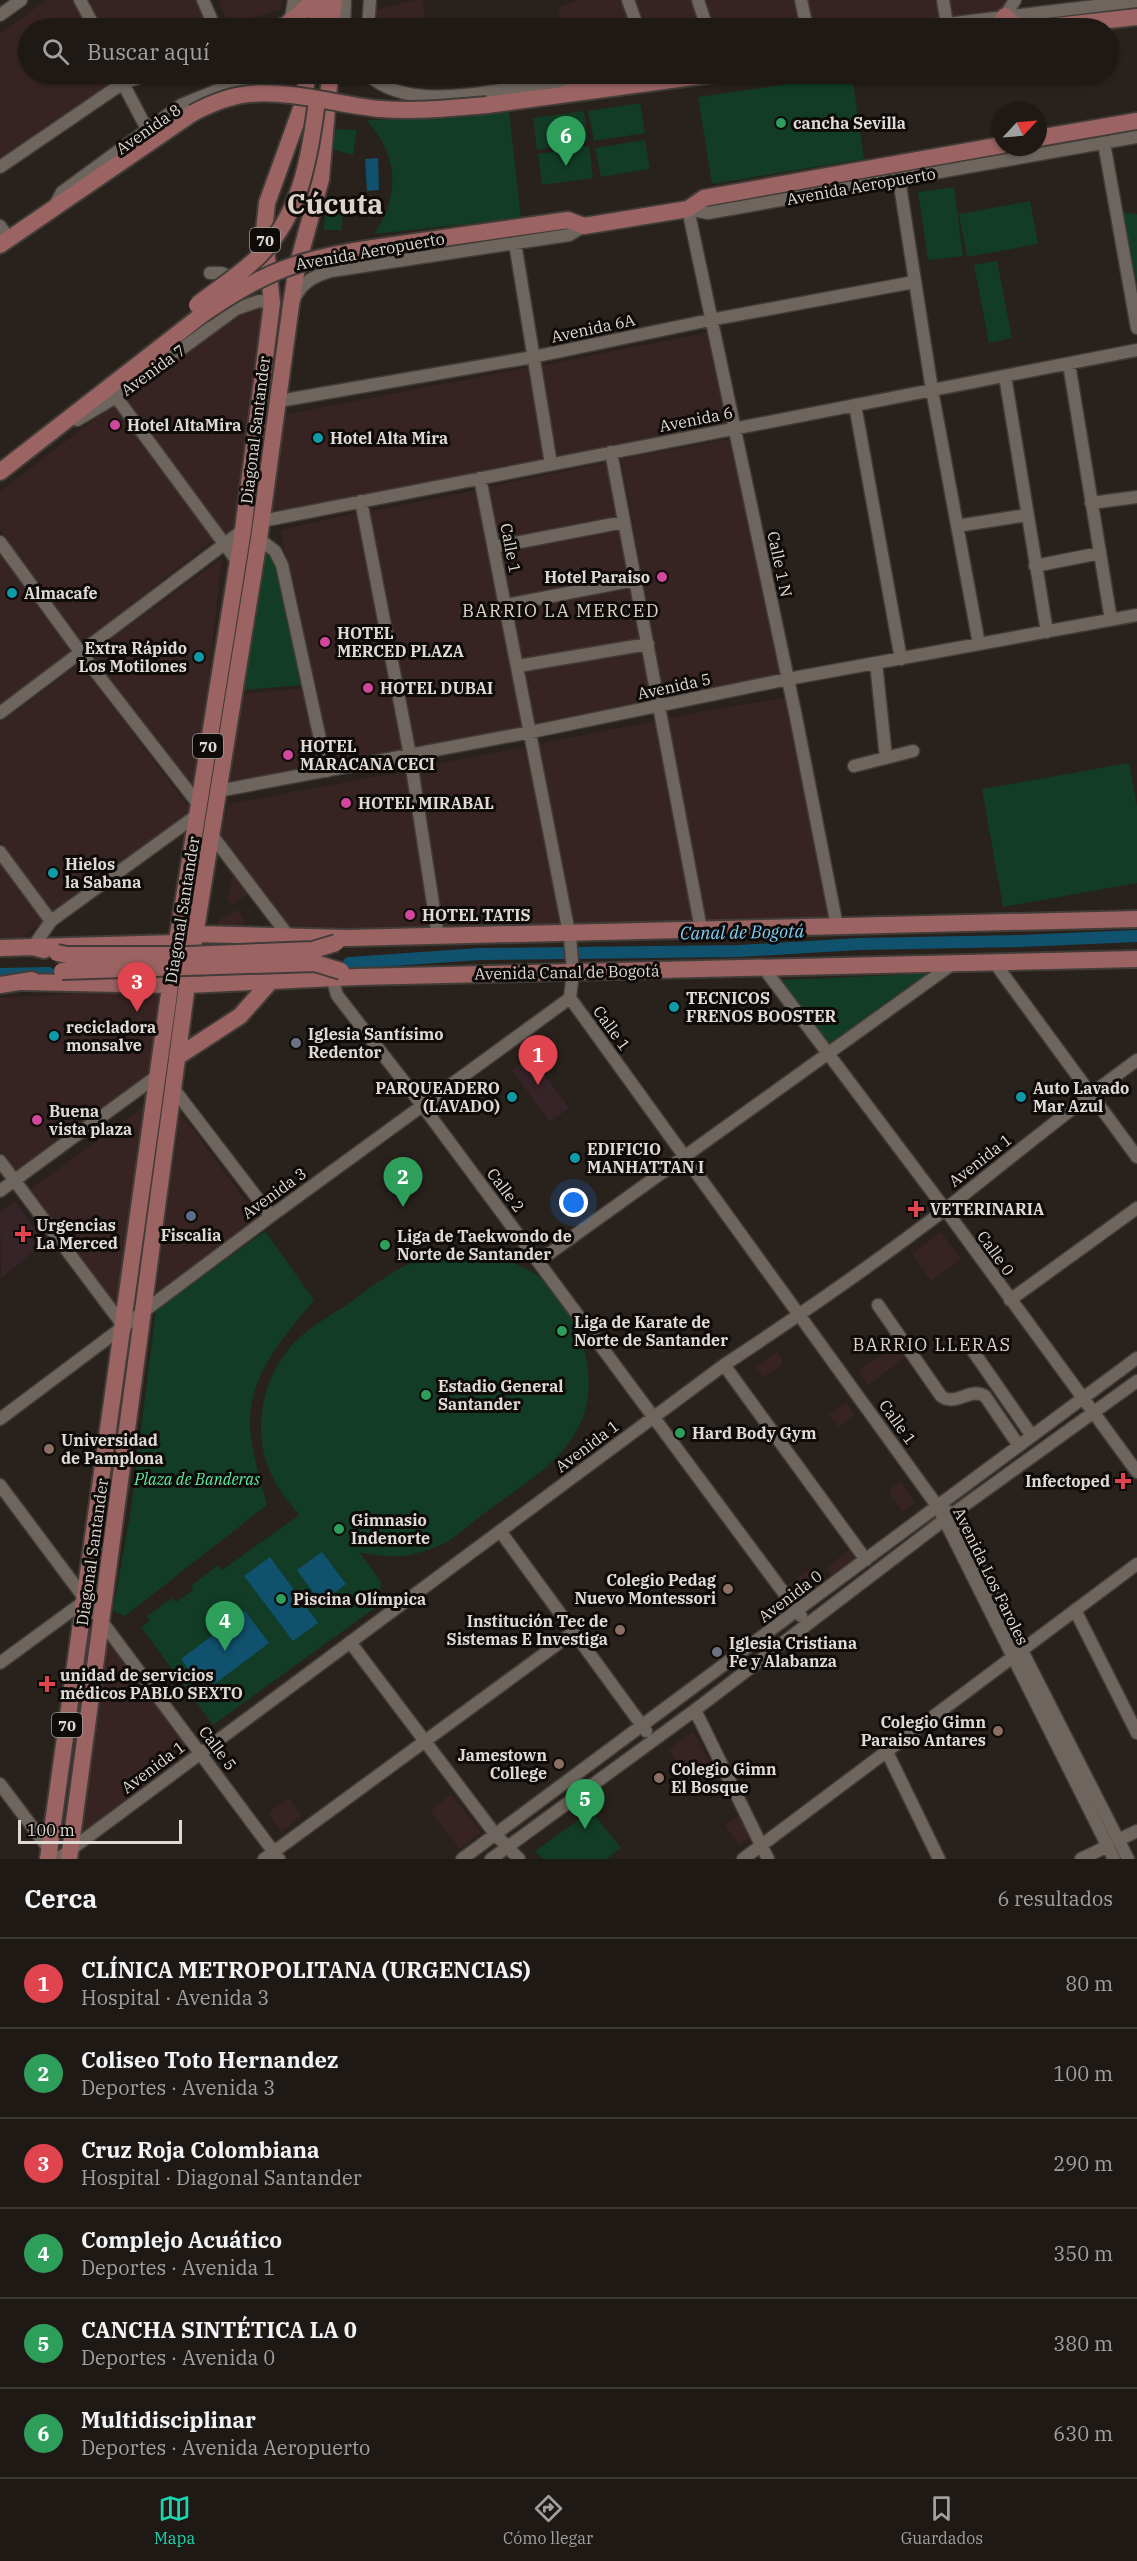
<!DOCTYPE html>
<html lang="es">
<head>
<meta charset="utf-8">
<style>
	body { margin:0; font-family:"IBM Plex Serif",serif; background:#26221e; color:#f1f3f6 }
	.compass { position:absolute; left:993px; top:102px; width:54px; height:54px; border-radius:50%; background:#1e1915; box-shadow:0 2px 4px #0004; rotate:64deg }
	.scale { position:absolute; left:18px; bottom:15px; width:164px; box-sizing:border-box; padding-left:6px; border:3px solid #dfdad6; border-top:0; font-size:16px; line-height:21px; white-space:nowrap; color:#dfdad6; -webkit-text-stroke:4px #0e0b09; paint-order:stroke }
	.you { position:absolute; left:574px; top:1203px; width:21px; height:21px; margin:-15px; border:4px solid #fff; border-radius:50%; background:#1a73e8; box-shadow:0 0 0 9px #1a73e833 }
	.badge { display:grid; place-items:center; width:39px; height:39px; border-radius:50%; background:#1bd5b1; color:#fff; font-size:20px; font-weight:700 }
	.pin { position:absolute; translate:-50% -50px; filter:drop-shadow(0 2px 3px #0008) }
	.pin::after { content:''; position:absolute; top:32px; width:21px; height:18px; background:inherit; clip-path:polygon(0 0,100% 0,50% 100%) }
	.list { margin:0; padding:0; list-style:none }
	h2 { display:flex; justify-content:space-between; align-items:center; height:78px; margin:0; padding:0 24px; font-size:26px }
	h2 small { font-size:20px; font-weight:400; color:#a1a0a0 }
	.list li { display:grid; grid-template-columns:39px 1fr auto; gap:18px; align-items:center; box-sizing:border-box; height:90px; padding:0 24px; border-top:2px solid #3c3834 }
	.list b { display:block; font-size:22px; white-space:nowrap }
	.list p { margin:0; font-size:20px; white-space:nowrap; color:#a1a0a0 }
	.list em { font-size:20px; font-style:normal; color:#a1a0a0 }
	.icon { flex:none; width:33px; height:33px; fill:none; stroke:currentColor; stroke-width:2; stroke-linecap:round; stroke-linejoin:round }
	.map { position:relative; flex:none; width:1137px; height:1859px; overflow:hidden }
	.search { position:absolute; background:#1e1915; box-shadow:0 2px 4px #0004; left:18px; right:18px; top:18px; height:66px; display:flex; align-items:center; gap:15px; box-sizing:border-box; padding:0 21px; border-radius:33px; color:#a1a0a0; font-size:22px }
	.sheet { height:618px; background:#1e1915 }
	nav { display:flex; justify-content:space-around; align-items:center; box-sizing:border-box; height:84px; border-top:2px solid #3c3834; background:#1e1915; font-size:16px; color:#a1a0a0 }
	nav a { display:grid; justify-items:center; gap:3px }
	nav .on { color:#1bd5b1 }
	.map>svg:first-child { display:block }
</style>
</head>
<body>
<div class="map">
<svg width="1137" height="1859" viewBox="0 0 1137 1859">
	<rect width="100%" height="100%" fill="#28211c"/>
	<path fill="#372422" d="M46,0h27l16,28h-61v46h86l3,5 -117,86v-131z
		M86,0h112l10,28h-107z
		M219,0h64l-2,9 -53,17z
		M415,0h7l4,28h-53l2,-18z
		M579,0h432l-9,13 -111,15h-331l-1,-21z
		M522,21l1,7h-62z
		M256,303l9,1 -26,225 -14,5 -101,-136z
		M711,332l18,93 -175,34 -16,-93z
		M530,367l16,95 -275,52 12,-99z
		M116,403l100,135 -133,104 -83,-112v-39z
		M731,439l50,241 -116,22 -44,-243z
		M609,462l47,242 -122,26 -48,-243z
		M477,490l51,240 -116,22 -45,-240z
		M360,512l44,243 -74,15 -50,-240z
		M0,552l73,98 -73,54z
		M222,558l-27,238 -103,-143z
		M80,663l113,150 -141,99 -52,-71v-118z
		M305,688l17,77 -92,21 12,-92z
		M789,697l44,221 -129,4 -36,-204z
		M660,720l35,201 -122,2 -35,-179z
		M529,746l34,178 -121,3 -26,-159z
		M407,771l23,157 -116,9 -28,-14 -66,-83 8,-36z
		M0,859l46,61 -35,26h-11z
		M233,871l15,23 -17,11 -4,-6z
		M238,909l7,14 -9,6 -18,3v-12z
		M163,988l-10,98 -129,96 -24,-32v-152z
		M154,1099l-32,213 -94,-121z
		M180,1112l80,108 -104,75z
		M941,1232l20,27 -30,22 -19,-27z
		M899,1341l10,14 -41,30 -10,-14z
		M777,1352l6,8 -2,2 1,3 -19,12 -8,-9z
		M846,1402l9,13 -16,12 -10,-12z
		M900,1481l15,22 -13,8 -11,-15 1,-2 -3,-4z
		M849,1550l7,9 -24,17 -6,-8z
		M809,1569l11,15 -22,17 -11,-15z
		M107,1633l87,121 -117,87z
		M693,1731l17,32 -20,15 -22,-28z
		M451,1794l30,38 -21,17 -30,-38z
		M289,1798l13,18 -21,16 -13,-19z
		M738,1816l12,21 -10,8 -15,-19z"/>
	<path fill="#372428" d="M531,1056l38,52 -19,14 -38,-52z
		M15,1201l30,42 -44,35 -1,-65z"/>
	<path fill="#123c26" d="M852,75l12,84 -152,25 -14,-87z
		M640,103l5,30 -51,8 -6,-30z
		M509,111l12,107 -147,16c27,-38 24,-81 -8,-114l87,-2z
		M584,111l4,30 -51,9 -4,-32z
		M334,129l23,1 -4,25 -22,-6z
		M645,140l5,29 -49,8 -6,-29z
		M589,146l4,32 -51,7 -4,-31z
		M954,187l9,69 -35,4 -10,-68z
		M1030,201l8,43 -71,13 -8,-43z
		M342,202v28h-18l1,-16z
		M1123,212l14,2v68z
		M997,261l15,77 -23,5 -15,-78z
		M262,546l14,11 27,128 -61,5z
		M1129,763l8,43v77l-134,24 -21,-118z
		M939,973l-108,77 -49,-70z
		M265,1231l49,69c-29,36 -65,74 -64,124 1,27 10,55 17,81l-142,111 -12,-5 18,-102 25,-199z
		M465,1251c27,3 58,11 79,30 36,33 57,95 37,141 -19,42 -63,66 -98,92 -13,10 -26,23 -40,30 -9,4 -21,8 -30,10 -17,5 -38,1 -54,-2l22,30 -2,23 -166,120 -72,-98 9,-6 -3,-5 25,-18 4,4 17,-12 -2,-4 27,-21 4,5 77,-55c-11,-14 -24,-29 -30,-46 -17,-40 -6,-92 23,-124 14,-16 41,-31 59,-43 39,-29 64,-49 114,-51z
		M591,1811l30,37 -14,11h-64l-8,-8z"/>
	<path fill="#10516e" d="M378,158l1,32 -12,1 -2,-32z
		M322,1552l24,32 -25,19 -24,-33z
		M270,1557l48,66 -25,18 -49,-65z
		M245,1611l24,32 -64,48 -24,-32z"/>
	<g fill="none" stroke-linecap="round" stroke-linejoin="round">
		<path stroke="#10516e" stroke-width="12" d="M349,963l131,-9 259,-3 120,-7 161,-3 117,-5
			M0,974l49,-1"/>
		<g stroke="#423c38" stroke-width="15">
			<path id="minor" d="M80,0l15,28
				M203,0l12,28
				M628,0l10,28
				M698,0l9,28
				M801,0l6,28
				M943,0l4,24
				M0,15l21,-15
				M1005,16l10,-16
				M290,24l4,-24
				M270,28l20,-7
				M344,28l1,-28
				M368,28l2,-28
				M913,28l224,-27
				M118,74l29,55
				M367,74c41,37 110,19 159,12 21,-4 42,-6 64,-8
				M1104,143l33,185
				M0,167l123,-84 27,-9
				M899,179l33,211 47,254
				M55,205l7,-13 119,-87 76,-31
				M0,226l9,12
				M515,243l36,221
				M210,273h11l17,6
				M294,299c8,-17 20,-23 37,-28l238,-36 15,-9
				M1069,364l42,256
				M1005,376l42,256
				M116,397l121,164
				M279,401l254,-44 177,-37 204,-38
				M855,405l46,254
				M77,420l39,-23 120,-88 23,-8 13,2
				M611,452l90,477
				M480,478l90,460 3,34 -3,26 368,509 176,352
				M361,501l49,254 28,181
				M1091,503l46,-6
				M262,521l875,-171
				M957,526l70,-11
				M259,539l16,12 7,14 45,206
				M0,542l81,111 118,152
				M494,547l130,-25
				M1035,566l65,-13
				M506,605l129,-25
				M876,663l10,95
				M518,666l130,-22
				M0,713l243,-183
				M854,766l59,-15
				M218,791l313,-59 257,-53 349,-64
				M211,834l79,104
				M0,852l51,69
				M837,926l-41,-209 -108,-508 20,4 429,-76
				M33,947l18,-26 146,-106
				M994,962l143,195
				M763,967l182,242 192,263
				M332,977l5,18 85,110 379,511
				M173,1088l98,128
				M0,1161l125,167
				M0,1191l157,-115
				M539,1261l415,-298
				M1010,1300l127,-92
				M878,1305l63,91c15,11 28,-9 44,0l34,50
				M973,1351l59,85
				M724,1365l142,195
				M0,1419l271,-203 299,-218
				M0,1485l279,374
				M947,1511l5,2 176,346
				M500,1531l146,200
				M1075,1610l62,123
				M350,1642l145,192 24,25
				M0,1663l86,-63
				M695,1710l73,149
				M887,1752l52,107
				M0,1784l52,69
				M1118,1840l19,-9
				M58,1859l666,-494c76,-50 151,-102 223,-157 63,-50 125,-101 190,-148
				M264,1859l310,-227
				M462,1859l675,-501
				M491,1859l204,-149 249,-190 193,-139
				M743,1859l394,-295
				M1081,1859l27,-13"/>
		</g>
		<g stroke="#423c38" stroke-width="20">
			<path id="major" d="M290,21l13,-10 8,-11
				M315,28l4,-28
				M330,28l4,-28
				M997,28l8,-12 12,12
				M1038,28l99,-11
				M568,93l24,-16 29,6
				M487,105l228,-31
				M1038,138l99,-17
				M0,245l193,-132
				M373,248l195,-28 16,6 104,-17 16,-11 298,-53
				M0,472l203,-158
				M195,934l152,4 790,-19
				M33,947l144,-4
				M0,948l33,-1 11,3
				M23,982l147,3
				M0,985l32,-5
				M187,985l170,-8 780,-18
				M177,1057l63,-41 31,-35
				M48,1859l124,-887 71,-442 29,-227 -8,-72 3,-28 35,-97 6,-32
				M69,1859l118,-874 72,-446 32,-234 6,-38 24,-88 9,-105"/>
		</g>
		<use href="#minor" stroke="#6d655e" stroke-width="12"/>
		<use href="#major" stroke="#9b6463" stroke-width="16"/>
		<g stroke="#423c38" stroke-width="20" stroke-linecap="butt">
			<path id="major-bridge" d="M193,113c17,-9 36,-17 56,-19 44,-4 89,11 132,15 35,3 71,-1 106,-4
				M197,305c20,-16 44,-31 62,-49 40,-40 50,-94 57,-148
				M203,314c62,-43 96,-55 170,-66
				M57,953l10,2h121l125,-5 23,-7
				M62,971l253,-8 26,8"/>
		</g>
		<use href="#major-bridge" stroke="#9b6463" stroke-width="16"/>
	</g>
	<g fill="#2e9e5b" stroke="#0e0b09" stroke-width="2">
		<circle cx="781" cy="123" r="6"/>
		<circle cx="385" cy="1245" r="6"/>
		<circle cx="562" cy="1331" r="6"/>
		<circle cx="426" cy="1395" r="6"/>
		<circle cx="680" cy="1433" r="6"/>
		<circle cx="339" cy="1529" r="6"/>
		<circle cx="281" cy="1599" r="6"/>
	</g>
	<g fill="#d1479c" stroke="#0e0b09" stroke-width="2">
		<circle cx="115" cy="425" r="6"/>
		<circle cx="662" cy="577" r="6"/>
		<circle cx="325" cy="642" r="6"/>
		<circle cx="368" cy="688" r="6"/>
		<circle cx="288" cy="755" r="6"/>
		<circle cx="346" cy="803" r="6"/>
		<circle cx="410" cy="915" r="6"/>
		<circle cx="37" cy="1120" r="6"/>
	</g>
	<g fill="#0f9aa8" stroke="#0e0b09" stroke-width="2">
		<circle cx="318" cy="438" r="6"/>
		<circle cx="12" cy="593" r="6"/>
		<circle cx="199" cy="657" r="6"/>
		<circle cx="53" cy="873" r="6"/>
		<circle cx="674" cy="1007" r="6"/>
		<circle cx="54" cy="1036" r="6"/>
		<circle cx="512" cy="1097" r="6"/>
		<circle cx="1021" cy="1097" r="6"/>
		<circle cx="575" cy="1158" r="6"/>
	</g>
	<g fill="#6b7280" stroke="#0e0b09" stroke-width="2">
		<circle cx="296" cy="1043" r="6"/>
		<circle cx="717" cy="1652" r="6"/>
	</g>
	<g fill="#e0444e" stroke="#0e0b09" stroke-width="2">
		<path d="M913 1200h6v6h6v6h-6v6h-6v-6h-6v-6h6z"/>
		<path d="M20 1225h6v6h6v6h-6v6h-6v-6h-6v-6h6z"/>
		<path d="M1120 1472h6v6h6v6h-6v6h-6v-6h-6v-6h6z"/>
		<path d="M44 1675h6v6h6v6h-6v6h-6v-6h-6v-6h6z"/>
	</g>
	<circle fill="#5c6f8a" stroke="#0e0b09" stroke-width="2" cx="191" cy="1216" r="6"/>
	<g fill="#8d6e63" stroke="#0e0b09" stroke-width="2">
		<circle cx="49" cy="1449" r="6"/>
		<circle cx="728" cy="1589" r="6"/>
		<circle cx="620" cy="1630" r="6"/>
		<circle cx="998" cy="1731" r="6"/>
		<circle cx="559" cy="1764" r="6"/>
		<circle cx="659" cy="1778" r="6"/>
	</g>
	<g text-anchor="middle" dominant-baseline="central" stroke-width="6" stroke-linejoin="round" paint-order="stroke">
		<g fill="#0e0b09" stroke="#a09c98" stroke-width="1.5">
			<rect x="250" y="228" width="30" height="24" rx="4.5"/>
			<rect x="193" y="734" width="30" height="24" rx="4.5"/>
			<rect x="52" y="1713" width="30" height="24" rx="4.5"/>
		</g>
		<g font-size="15" font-weight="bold" fill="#dfdad6">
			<text x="265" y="240">70</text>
			<text x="208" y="746">70</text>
			<text x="67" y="1725">70</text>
		</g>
		<g font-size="16" font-weight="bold" fill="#dfdad6" stroke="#0e0b09" text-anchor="start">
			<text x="793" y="123">cancha Sevilla</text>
			<text x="127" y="425">Hotel AltaMira</text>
			<text x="330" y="438">Hotel Alta Mira</text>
			<text x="650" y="577" text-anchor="end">Hotel Paraiso</text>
			<text x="24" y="593">Almacafe</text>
			<text x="337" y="633">HOTEL<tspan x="337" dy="18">MERCED PLAZA</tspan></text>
			<text x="187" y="648" text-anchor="end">Extra Rápido<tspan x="187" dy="18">Los Motilones</tspan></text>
			<text x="380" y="688">HOTEL DUBAI</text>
			<text x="300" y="746">HOTEL<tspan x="300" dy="18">MARACANA CECI</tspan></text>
			<text x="358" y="803">HOTEL MIRABAL</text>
			<text x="65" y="864">Hielos<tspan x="65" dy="18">la Sabana</tspan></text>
			<text x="422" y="915">HOTEL TATIS</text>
			<text x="686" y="998">TECNICOS<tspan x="686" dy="18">FRENOS BOOSTER</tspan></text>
			<text x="66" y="1027">recicladora<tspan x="66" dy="18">monsalve</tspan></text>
			<text x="308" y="1034">Iglesia Santísimo<tspan x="308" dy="18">Redentor</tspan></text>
			<text x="500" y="1088" text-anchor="end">PARQUEADERO<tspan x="500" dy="18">(LAVADO)</tspan></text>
			<text x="1033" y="1088">Auto Lavado<tspan x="1033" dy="18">Mar Azul</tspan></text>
			<text x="49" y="1111">Buena<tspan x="49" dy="18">vista plaza</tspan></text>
			<text x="587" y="1149">EDIFICIO<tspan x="587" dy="18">MANHATTAN I</tspan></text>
			<text x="930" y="1209">VETERINARIA</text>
			<text x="36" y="1225">Urgencias<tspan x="36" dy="18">La Merced</tspan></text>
			<text x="191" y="1235" text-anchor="middle">Fiscalia</text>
			<text x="397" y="1236">Liga de Taekwondo de<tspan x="397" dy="18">Norte de Santander</tspan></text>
			<text x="574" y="1322">Liga de Karate de<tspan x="574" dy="18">Norte de Santander</tspan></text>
			<text x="438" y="1386">Estadio General<tspan x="438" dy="18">Santander</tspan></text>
			<text x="692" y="1433">Hard Body Gym</text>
			<text x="61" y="1440">Universidad<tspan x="61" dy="18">de Pamplona</tspan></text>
			<text x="1110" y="1481" text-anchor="end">Infectoped</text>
			<text x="351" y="1520">Gimnasio<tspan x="351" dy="18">Indenorte</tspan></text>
			<text x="716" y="1580" text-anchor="end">Colegio Pedag<tspan x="716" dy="18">Nuevo Montessori</tspan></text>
			<text x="293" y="1599">Piscina Olímpica</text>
			<text x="608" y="1621" text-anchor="end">Institución Tec de<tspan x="608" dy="18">Sistemas E Investiga</tspan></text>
			<text x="729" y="1643">Iglesia Cristiana<tspan x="729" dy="18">Fe y Alabanza</tspan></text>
			<text x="60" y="1675">unidad de servicios<tspan x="60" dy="18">médicos PABLO SEXTO</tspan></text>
			<text x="986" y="1722" text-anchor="end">Colegio Gimn<tspan x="986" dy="18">Paraiso Antares</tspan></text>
			<text x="547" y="1755" text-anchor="end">Jamestown<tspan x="547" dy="18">College</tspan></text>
			<text x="671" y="1769">Colegio Gimn<tspan x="671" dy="18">El Bosque</tspan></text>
		</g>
		<g font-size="16" fill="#dfdad6" stroke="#0e0b09">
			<text transform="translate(148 129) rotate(-35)">Avenida 8</text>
			<text transform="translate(861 186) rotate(-10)">Avenida Aeropuerto</text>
			<text transform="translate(370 251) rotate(-10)">Avenida Aeropuerto</text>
			<text transform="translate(593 328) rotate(-12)">Avenida 6A</text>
			<text transform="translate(153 370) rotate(-36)">Avenida 7</text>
			<text transform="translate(696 419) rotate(-11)">Avenida 6</text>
			<text transform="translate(255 430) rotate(-83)">Diagonal Santander</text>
			<text transform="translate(511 548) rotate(79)">Calle 1</text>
			<text transform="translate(780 564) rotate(78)">Calle 1 N</text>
			<text transform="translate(674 686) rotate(-12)">Avenida 5</text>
			<text transform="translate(182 910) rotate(-81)">Diagonal Santander</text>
			<text transform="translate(567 972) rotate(-1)">Avenida Canal de Bogotá</text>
			<text transform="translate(612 1028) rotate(54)">Calle 1</text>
			<text transform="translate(980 1160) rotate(-38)">Avenida 1</text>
			<text transform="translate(506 1190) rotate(53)">Calle 2</text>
			<text transform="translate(274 1193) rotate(-36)">Avenida 3</text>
			<text transform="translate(996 1253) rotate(54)">Calle 0</text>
			<text transform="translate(898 1422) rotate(54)">Calle 1</text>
			<text transform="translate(587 1446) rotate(-37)">Avenida 1</text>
			<text transform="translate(92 1552) rotate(-82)">Diagonal Santander</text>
			<text transform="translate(991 1576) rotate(64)">Avenida Los Faroles</text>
			<text transform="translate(790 1596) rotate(-37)">Avenida 0</text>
			<text transform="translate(218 1748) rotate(53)">Calle 5</text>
			<text transform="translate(153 1767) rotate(-37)">Avenida 1</text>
		</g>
		<g font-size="16" font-style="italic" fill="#5feba2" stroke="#0e0b09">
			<text x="197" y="1479">Plaza de Banderas</text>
		</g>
		<g font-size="18" letter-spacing="1.5" fill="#dcd2cb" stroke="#0e0b09">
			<text x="561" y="610">BARRIO LA MERCED</text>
			<text x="932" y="1344">BARRIO LLERAS</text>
		</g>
		<g font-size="18" font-style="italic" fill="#7fcbf5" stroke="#0e0b09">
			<text transform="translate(742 932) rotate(-1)">Canal de Bogotá</text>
		</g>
		<g font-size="28" font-weight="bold" fill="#dcd2cb" stroke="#0e0b09">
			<text x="335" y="203">Cúcuta</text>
		</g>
	</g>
</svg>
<svg class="compass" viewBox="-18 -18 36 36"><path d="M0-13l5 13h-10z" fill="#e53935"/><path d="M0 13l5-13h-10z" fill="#a1a0a0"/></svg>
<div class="scale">100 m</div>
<div class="you"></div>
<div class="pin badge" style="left:538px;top:1085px;background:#e0444e">1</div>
<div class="pin badge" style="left:403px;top:1207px;background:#2e9e5b">2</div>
<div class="pin badge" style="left:137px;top:1012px;background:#e0444e">3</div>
<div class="pin badge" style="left:225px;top:1651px;background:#2e9e5b">4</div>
<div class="pin badge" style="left:585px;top:1829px;background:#2e9e5b">5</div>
<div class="pin badge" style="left:566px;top:166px;background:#2e9e5b">6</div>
<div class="search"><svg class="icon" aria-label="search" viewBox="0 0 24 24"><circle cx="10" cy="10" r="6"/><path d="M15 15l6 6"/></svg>Buscar aquí</div>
</div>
<section class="sheet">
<h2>Cerca<small>6 resultados</small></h2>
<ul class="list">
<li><span class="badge" style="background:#e0444e">1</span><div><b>CLÍNICA METROPOLITANA (URGENCIAS)</b><p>Hospital · Avenida 3</p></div><em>80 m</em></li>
<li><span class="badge" style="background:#2e9e5b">2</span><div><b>Coliseo Toto Hernandez</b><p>Deportes · Avenida 3</p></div><em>100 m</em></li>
<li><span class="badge" style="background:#e0444e">3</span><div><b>Cruz Roja Colombiana</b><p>Hospital · Diagonal Santander</p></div><em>290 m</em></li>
<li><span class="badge" style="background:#2e9e5b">4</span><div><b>Complejo Acuático</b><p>Deportes · Avenida 1</p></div><em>350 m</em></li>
<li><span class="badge" style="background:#2e9e5b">5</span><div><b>CANCHA SINTÉTICA LA 0</b><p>Deportes · Avenida 0</p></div><em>380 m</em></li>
<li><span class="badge" style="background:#2e9e5b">6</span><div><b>Multidisciplinar</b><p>Deportes · Avenida Aeropuerto</p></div><em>630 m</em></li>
</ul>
</section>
<nav>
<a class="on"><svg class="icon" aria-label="map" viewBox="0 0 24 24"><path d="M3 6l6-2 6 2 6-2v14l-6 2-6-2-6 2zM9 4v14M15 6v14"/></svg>Mapa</a>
<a><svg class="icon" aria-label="directions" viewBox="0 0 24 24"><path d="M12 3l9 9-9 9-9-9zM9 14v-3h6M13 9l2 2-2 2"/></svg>Cómo llegar</a>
<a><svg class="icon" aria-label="saved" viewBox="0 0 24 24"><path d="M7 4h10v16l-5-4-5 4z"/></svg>Guardados</a>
</nav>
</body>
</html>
